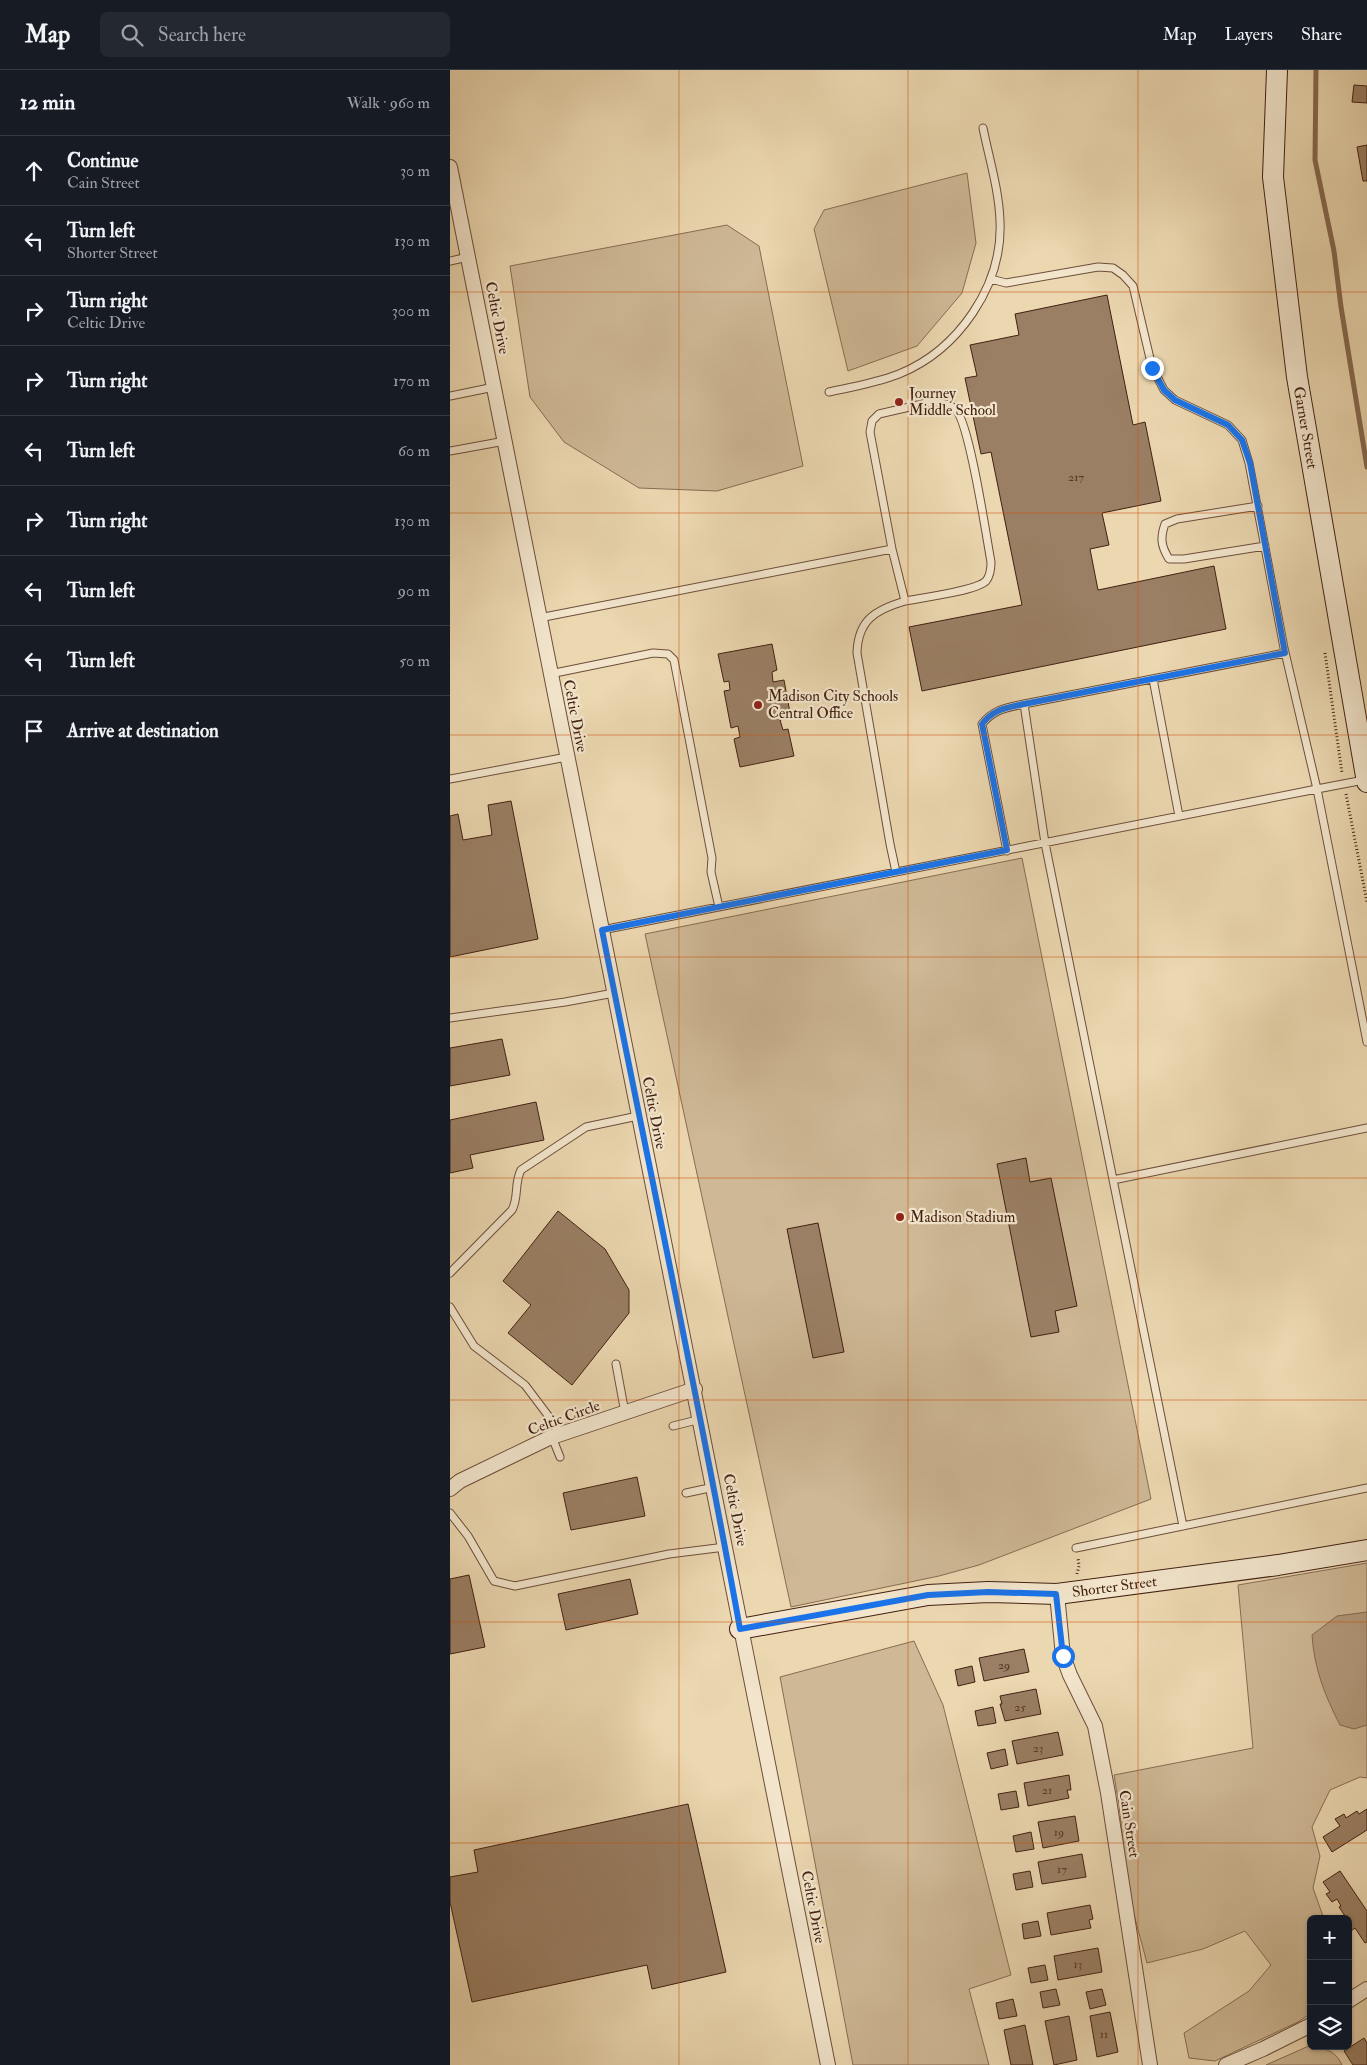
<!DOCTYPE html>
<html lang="en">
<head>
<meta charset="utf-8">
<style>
	body { margin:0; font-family:"IM FELL Double Pica",serif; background:#242831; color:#f1f3f6 }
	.controls { position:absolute; right:15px; bottom:15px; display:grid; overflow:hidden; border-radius:8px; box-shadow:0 1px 4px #0004 }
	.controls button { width:45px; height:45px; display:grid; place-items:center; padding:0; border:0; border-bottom:1px solid #363941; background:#171b24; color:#f1f3f6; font:25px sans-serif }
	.stop { position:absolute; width:15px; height:15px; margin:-11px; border:4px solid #1a73e8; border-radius:50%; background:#fff }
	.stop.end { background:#1a73e8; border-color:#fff; box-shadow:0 1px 5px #0008 }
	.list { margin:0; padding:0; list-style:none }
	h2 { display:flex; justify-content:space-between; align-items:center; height:65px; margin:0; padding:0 20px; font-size:21px }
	h2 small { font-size:16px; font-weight:400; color:#9ea1a6 }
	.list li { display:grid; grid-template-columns:32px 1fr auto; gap:15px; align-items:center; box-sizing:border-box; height:70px; padding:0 20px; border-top:1px solid #363941 }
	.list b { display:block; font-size:19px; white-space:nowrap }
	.list p { margin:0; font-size:16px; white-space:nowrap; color:#9ea1a6 }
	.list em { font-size:16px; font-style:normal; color:#9ea1a6 }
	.icon { flex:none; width:28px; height:28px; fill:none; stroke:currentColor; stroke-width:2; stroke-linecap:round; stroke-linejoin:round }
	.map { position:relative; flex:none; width:917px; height:1995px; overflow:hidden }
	header { display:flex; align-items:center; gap:30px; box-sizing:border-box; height:70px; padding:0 25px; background:#171b24; border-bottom:1px solid #363941 }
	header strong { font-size:24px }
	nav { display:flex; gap:28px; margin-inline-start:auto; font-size:18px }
	.search { width:350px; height:45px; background:#242831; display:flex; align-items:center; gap:12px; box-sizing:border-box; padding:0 18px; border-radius:8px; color:#9ea1a6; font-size:19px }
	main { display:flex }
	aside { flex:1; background:#171b24 }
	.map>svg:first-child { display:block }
</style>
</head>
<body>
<header>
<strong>Map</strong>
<div class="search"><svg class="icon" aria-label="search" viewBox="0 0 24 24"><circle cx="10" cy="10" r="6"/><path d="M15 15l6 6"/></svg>Search here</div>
<nav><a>Map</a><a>Layers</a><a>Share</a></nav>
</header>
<main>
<aside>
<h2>12 min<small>Walk · 960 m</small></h2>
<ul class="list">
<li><svg class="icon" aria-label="ahead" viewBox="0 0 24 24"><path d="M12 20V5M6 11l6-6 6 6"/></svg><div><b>Continue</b><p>Cain Street</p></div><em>30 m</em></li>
<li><svg class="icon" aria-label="left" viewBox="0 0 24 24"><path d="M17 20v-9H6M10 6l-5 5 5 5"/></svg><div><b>Turn left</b><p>Shorter Street</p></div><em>130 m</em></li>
<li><svg class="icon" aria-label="right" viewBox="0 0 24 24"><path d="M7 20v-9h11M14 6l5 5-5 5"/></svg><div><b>Turn right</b><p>Celtic Drive</p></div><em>300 m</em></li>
<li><svg class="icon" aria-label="right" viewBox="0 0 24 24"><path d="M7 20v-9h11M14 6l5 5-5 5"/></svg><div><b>Turn right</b></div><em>170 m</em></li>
<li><svg class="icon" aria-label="left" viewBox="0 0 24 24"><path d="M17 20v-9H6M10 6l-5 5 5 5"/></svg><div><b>Turn left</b></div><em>60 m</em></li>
<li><svg class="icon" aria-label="right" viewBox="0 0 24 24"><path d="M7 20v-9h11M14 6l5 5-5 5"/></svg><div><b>Turn right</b></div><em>130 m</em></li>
<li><svg class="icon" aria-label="left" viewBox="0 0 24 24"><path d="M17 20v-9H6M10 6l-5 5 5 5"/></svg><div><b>Turn left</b></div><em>90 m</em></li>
<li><svg class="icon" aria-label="left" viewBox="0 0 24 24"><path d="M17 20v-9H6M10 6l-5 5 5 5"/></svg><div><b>Turn left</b></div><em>50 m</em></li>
<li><svg class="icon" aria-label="arrive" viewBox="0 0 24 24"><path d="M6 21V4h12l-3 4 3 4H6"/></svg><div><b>Arrive at destination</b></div></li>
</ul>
</aside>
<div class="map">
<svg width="917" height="1995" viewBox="0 0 917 1995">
	<rect width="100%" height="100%" fill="#ebd7b0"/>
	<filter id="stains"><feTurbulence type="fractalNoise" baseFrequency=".004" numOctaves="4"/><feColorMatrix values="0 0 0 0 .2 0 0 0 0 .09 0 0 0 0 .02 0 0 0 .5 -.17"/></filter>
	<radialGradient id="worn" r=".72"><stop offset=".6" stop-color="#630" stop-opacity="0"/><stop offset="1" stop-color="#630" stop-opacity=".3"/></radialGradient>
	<path fill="#ceb895" stroke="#886c54" d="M517,103l9,70 -14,50 -45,53 -69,25 -34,-142 10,-19z
		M277,155l32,21 44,220 -86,25 -78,-3 -75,-46 -34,-45 -20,-131z
		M572,788l129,641 -172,66 -40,11 -148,31 -146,-673z
		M917,1493v215l-7,-1 -30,13 -18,37 8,29 -7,32 11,31h-13v94l-13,9 -83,39 -26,-3 -5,-25 65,-42 22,-26 -26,-34 -42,18 -56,14 -18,-67 -10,-91 -5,-30 139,-27 -15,-163z
		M464,1571l29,64 68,270 -42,14 20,76h-136l-73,-388z
		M861,1975c12,4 24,4 31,20h-76z"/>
	<path fill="#b2997a" stroke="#856950" d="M917,1542v113l-13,4 -14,-4c-15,-29 -26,-57 -28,-90l25,-19z"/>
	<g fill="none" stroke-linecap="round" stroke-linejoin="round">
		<path stroke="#856950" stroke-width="5" d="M866,0l-1,90 19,91 7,56 26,160"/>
	</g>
	<path fill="#9a7f64" stroke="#422012" d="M904,15l13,1v17l-15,-1z
		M917,75v36h-4l-6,-34z
		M657,225l26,130 12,-3 16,79 -59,12 7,32 -19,4 8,41 116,-24 12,63 -304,62 -13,-64 113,-22 -31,-153 -10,2 -16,-76 12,-2 -7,-31 49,-10 -4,-21z
		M322,574l5,26 -5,2 1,10 11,-2 7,38 -11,2 3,10 5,-1 6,27 -54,11 -6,-28 6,-2 -2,-11 -7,2 -7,-37 6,-1 -1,-9 -5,1 -6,-28z
		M61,731l27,138 -88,18v-141l8,-2 5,26 29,-5 -4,-30z
		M52,969l8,36 -60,11v-38z
		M86,1032l8,38 -74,15 3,13 -23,5v-53z
		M576,1088l4,24 21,-4 26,128 -22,5 4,21 -28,5 -34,-173z
		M108,1141l47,38 24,41v23l-57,72 -64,-52 23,-28 -28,-24z
		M368,1153l26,129 -31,6 -26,-129z
		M187,1407l8,39 -74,14 -8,-37z
		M19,1505l16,72 -35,7v-75z
		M180,1509l8,35 -72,16 -8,-36z
		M574,1579l5,23 -45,9 -5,-23z
		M522,1596l3,16 -17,4 -3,-16z
		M586,1619l5,25 -36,7 -5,-17h2l-2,-8z
		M543,1637l3,16 -18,3 -3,-15z
		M608,1662l5,23 -46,9 -5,-23z
		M555,1679l3,16 -17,4 -4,-16z
		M619,1705l2,15h-4l2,8 -41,8 -4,-23z
		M566,1721l3,16 -18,3 -3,-16z
		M238,1734l38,168 -74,17 -5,-24 -175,37 -22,-100v-25l28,-5 -4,-22z
		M917,1739v21l-35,22 -9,-15 17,-11 -5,-7 9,-5 2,4 11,-7 2,3z
		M625,1746l4,25 -36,7 -5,-26z
		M581,1762l3,17 -18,3 -3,-16z
		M632,1784l4,23 -44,7 -4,-22z
		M580,1801l3,16 -17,3 -3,-16z
		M890,1801l27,40v31l-2,1 -10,-15 -7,5 1,-11 -10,-15 2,-1 -4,-7 -5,3 -6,-8 4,-2 -7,-10z
		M640,1835l3,14 -4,1 2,8 -40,7 -4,-22z
		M588,1851l3,15 -17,3 -2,-15z
		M648,1878l4,24 -44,8 -4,-24z
		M595,1895l3,15 -17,3 -3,-15z
		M606,1919l4,16 -17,3 -3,-16z
		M652,1919l4,16 -16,4 -4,-17z
		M563,1929l4,17 -18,3 -3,-16z
		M660,1942l8,40 -21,5 -7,-41z
		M619,1946l8,44 -23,5 -9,-44z
		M575,1955l8,40h-22l-7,-35z
		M914,1968l3,5v22h-14l-9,-14z"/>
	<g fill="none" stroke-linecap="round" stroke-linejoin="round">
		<g stroke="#6c4e3a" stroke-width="9">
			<path id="lane" d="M0,191l18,-4
				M541,209l15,4 92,-16 15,1 10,7 10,11 19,81 12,23 11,10 53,25 14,15 7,23 35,185 33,141 47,-9
				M379,322c23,-5 47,-9 70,-18 59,-24 104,-88 101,-153 -1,-31 -11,-63 -17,-93
				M0,326l44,-9
				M481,332c9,0 18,1 25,8 14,15 30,125 35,152 0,6 -1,14 -5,19 -10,10 -65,17 -81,20l-13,-52 -22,-117 2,-11 7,-7z
				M0,381l55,-10
				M808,436l-81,13 -12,5c-5,14 -4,22 4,35h15l81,-13
				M89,548l353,-69
				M100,604l103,-21 15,1 6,6 38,198 -1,14 8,35
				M703,609l26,137
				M574,634l21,139 138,683
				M0,709l117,-22
				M557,781l-25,-127c12,-15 24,-16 42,-20l261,-51
				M446,802l-6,-28 -33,-191c1,-33 18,-43 48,-52
				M152,860l715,-141 50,253
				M0,948l115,-16 49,-9
				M663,1110l254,-52
				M0,1203l62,-63c7,-13 2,-27 9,-40l65,-43 52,-11
				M0,1237l24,39 51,39 37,49
				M166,1294l9,49
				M223,1356l28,-7
				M102,1367l8,20
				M236,1423l28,-6
				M0,1443l18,23 26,45 21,5 154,-32 56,-7
				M626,1478l291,-60"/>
		</g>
		<g stroke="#6c4e3a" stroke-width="16">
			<path id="street" d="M0,97l378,1898
				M0,1419l10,-8 89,-43 146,-49
				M607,1524l6,62 7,19 25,51 13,67 42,272
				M898,1931l19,-12
				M776,1995l37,-16 48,-24"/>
		</g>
		<g stroke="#422012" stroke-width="22">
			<g id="secondary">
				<path id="s1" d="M827,0l-4,107 24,200 70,405"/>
				<path id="s2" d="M290,1559l188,-34 60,-3 69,2 221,-29 89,-15"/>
			</g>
		</g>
		<path stroke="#422012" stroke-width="3" stroke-dasharray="1 2.5" stroke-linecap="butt" d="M875,583l17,120
			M896,724l21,108
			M627,1504l2,-8 -1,-8"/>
		<use href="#lane" stroke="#f2e5cc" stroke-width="7"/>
		<use href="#street" stroke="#f2e5cc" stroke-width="14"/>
		<use href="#secondary" stroke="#f2e5cc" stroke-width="20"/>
	</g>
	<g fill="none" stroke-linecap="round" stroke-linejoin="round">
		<path stroke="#1a73e8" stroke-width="6" d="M613,1586l-7,-62 -68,-2 -60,3 -188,34c-42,-234 -92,-466 -138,-699l405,-80 -25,-126c12,-15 24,-16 42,-20l261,-51 -35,-190 -8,-23 -14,-15 -53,-25 -11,-10 -12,-22"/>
	</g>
	<path fill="none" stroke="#cf500d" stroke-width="1" stroke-opacity="0.55" d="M229,0v1995M458,0v1995M688,0v1995M0,222h917M0,443h917M0,665h917M0,887h917M0,1108h917M0,1330h917M0,1552h917M0,1773h917"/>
	<g fill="#8f2418" stroke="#f2e5cc" stroke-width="2">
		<circle cx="449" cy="332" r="5"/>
		<circle cx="308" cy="635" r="5"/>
		<circle cx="450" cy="1147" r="5"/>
	</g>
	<g text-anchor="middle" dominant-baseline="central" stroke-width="4.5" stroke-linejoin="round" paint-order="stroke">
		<g font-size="12" fill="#583826">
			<text x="626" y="407">217</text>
			<text x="554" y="1595">29</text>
			<text x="570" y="1637">25</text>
			<text x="588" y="1678">23</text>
			<text x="597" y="1720">21</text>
			<text x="609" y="1762">19</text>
			<text x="612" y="1799">17</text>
			<text x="628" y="1894">13</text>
			<text x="654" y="1964">11</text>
		</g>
		<g font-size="15" fill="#422012" stroke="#f2e5cc">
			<text transform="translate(47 248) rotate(79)">Celtic Drive</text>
			<text stroke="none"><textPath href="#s1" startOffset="360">Garner Street</textPath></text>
			<text transform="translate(125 646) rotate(79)">Celtic Drive</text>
			<text transform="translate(204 1043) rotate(79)">Celtic Drive</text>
			<text transform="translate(114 1348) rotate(-20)">Celtic Circle</text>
			<text transform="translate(285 1440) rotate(79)">Celtic Drive</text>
			<text stroke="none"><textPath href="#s2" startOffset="378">Shorter Street</textPath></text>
			<text transform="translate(679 1754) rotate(81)">Cain Street</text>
			<text transform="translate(363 1837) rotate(79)">Celtic Drive</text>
		</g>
		<g font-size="15" fill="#422012" stroke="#f2e5cc" text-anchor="start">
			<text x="459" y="323">Journey<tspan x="459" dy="17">Middle School</tspan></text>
			<text x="318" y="626">Madison City Schools<tspan x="318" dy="17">Central Office</tspan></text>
			<text x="460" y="1147">Madison Stadium</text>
		</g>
	</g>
	<rect width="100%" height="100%" filter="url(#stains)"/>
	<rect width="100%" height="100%" fill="url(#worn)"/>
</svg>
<div class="controls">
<button>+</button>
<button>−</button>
<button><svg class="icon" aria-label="layers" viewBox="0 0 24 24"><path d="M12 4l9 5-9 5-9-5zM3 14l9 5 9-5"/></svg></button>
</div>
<div class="stop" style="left:613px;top:1586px"></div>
<div class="stop end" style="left:702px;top:298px"></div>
</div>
</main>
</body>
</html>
